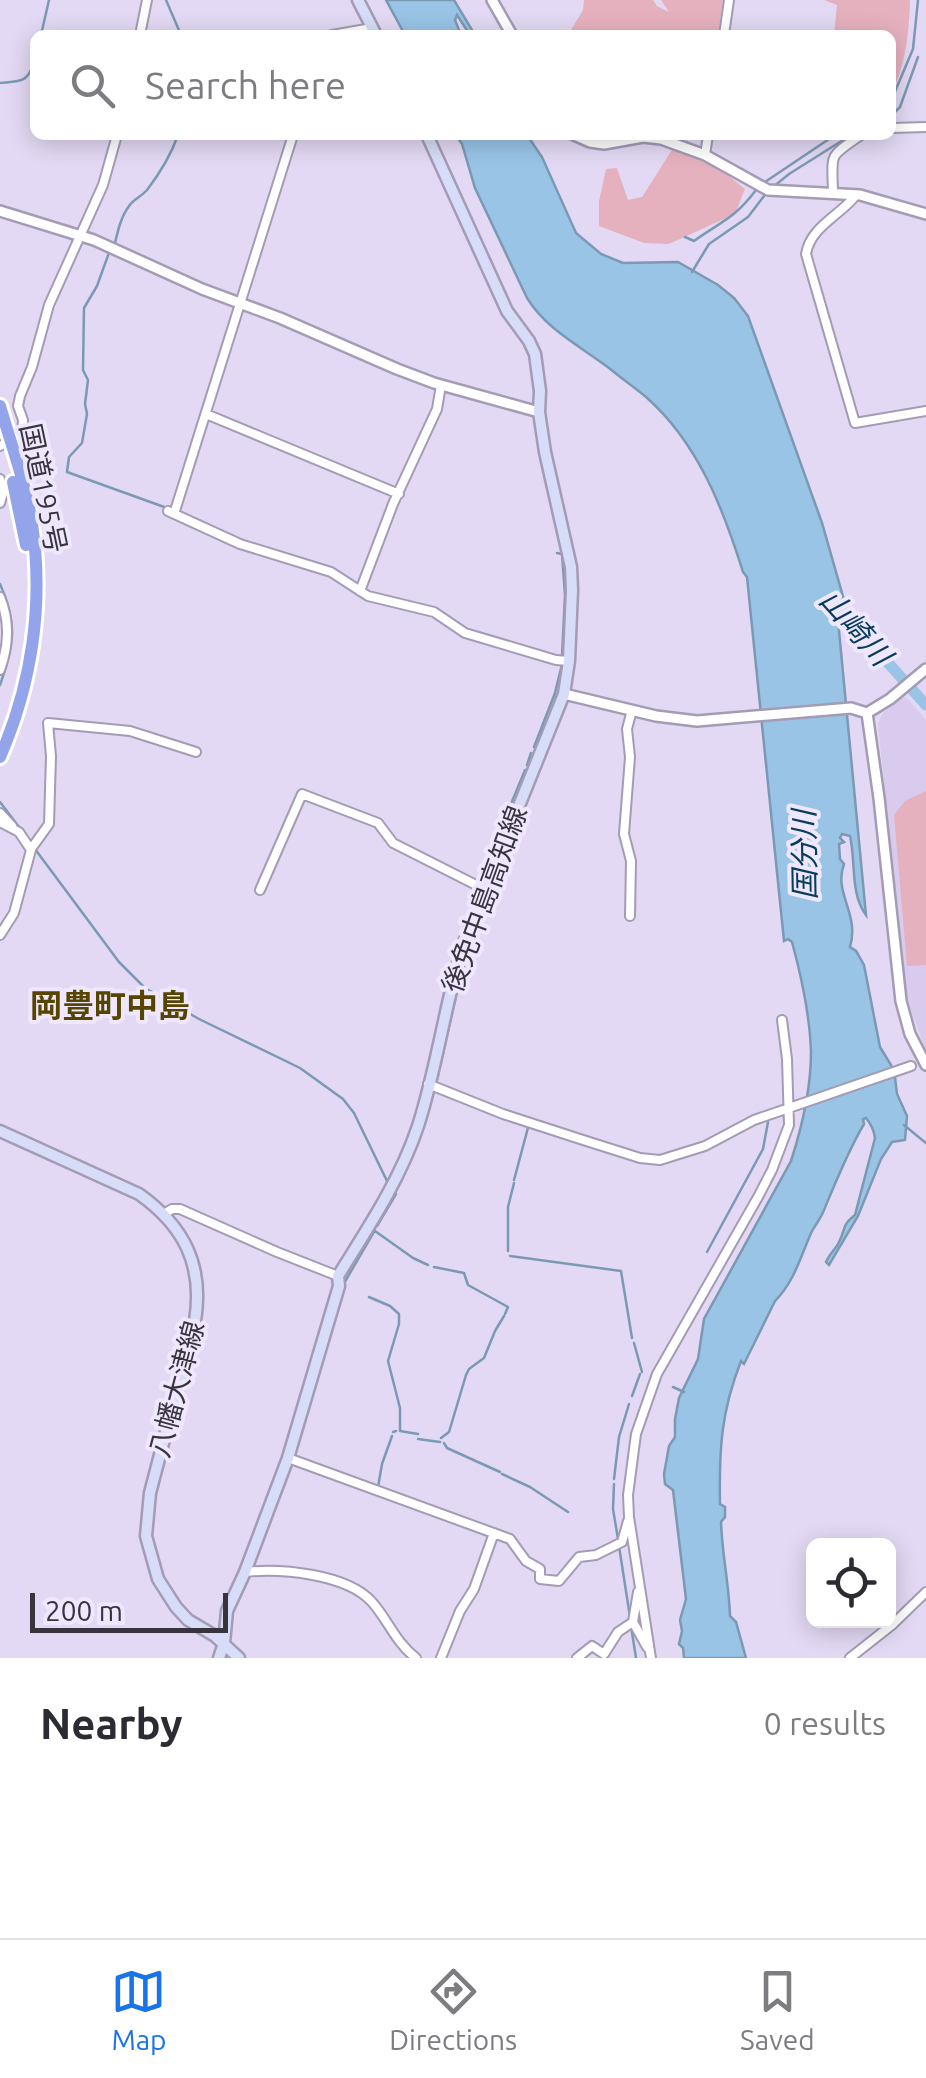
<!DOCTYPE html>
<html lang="en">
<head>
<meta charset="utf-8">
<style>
	body { margin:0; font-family:Ubuntu,"Noto Sans JP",sans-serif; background:#f7f7f7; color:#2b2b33 }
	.controls { position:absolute; right:30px; bottom:30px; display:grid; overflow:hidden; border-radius:15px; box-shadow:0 5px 25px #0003 }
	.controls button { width:90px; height:90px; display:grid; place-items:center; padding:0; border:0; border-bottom:2px solid #e1e1e2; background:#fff; color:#2b2b33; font:50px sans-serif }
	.scale { position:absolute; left:30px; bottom:25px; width:198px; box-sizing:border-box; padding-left:10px; border:5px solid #38343e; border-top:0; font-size:28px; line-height:35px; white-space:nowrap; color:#38343e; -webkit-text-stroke:8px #efe7fd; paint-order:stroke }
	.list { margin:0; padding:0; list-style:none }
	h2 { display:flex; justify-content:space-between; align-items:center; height:130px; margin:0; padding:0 40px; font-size:42px }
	h2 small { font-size:32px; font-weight:400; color:#7c7c81 }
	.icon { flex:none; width:55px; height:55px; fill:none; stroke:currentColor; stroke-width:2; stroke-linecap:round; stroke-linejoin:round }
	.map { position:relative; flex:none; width:926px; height:1658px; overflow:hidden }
	.search { position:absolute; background:#fff; box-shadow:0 5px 25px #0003; left:30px; right:30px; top:30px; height:110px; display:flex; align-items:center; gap:25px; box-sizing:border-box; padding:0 35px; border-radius:15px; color:#7c7c81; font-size:38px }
	.sheet { height:280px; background:#fff }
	nav { display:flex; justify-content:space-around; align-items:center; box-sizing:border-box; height:140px; border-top:2px solid #e1e1e2; background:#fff; font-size:28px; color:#7c7c81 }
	nav a { display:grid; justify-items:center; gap:5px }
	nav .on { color:#1a73e8 }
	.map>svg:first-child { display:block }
</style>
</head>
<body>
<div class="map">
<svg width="926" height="1658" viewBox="0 0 926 1658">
	<rect width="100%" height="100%" fill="#e3d9f4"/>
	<path fill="#d8cbed" d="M905,696l21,24v331l-16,-44 -6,-26 -26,-257 4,-10z"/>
	<path fill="#e6b1be" d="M584,0h69l4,6 12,6 -8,-12h62l-5,35h-150l15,-25z
		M824,0h86c-1,34 -4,63 -19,95v-60h-57l3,-30z
		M673,148l45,19 27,22 -10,25 -66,30 -25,-1 -45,-17v-25l7,-32 11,-1 11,32 14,-3z
		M926,791v174l-19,1 -13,-151 11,-14z"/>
	<path fill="#99c4e6" stroke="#7c99b4" stroke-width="2.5" d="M386,0h68l21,35h-5l-13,-20 -2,5 6,15h-56z
		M456,135h71l15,22 34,76 25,21 22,9 55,-1 40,23 16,13 14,18 74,207 24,84 -4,12 -4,1 28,295c-16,-21 -10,-53 -16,-79l-8,-2 -2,4 4,4 -5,2 1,15 4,5c-11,29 16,50 6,83l6,4 8,14 16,82 11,18 4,12 2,17 10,22 -2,24 -13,2 -11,17 -23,57 -29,49 -3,-3c4,-9 10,-13 13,-20 7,-13 2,-16 16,-27l20,-77c-1,-8 -4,-14 -9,-20l-3,1 1,5c-16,27 -28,57 -40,86 -3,8 -8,14 -12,21 -11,24 -17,50 -37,70l-31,63 -3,-3c-20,51 -22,88 -21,143l5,3v10l-4,5c1,32 8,62 9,94l6,6 10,36h-62l-1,-10 -4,-4 3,-13 -2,-11 6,-21 -13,-109 -8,-6 -1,-10 5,-28 6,-9v-18l4,-21 19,-39 6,-40 87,-158c11,-34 20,-73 20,-109 -1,-34 -10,-77 -19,-110l-4,-3 -4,2 -37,-364 -4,-5c-20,-64 -45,-129 -97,-175 -12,-10 -25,-19 -37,-29 -29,-22 -62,-38 -82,-70l-52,-110 -13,-44z"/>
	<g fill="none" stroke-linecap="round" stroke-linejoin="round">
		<path stroke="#7c99b4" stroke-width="2.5" d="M166,0l15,35
			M41,35l8,-35
			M0,83c22,-2 27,0 35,-22
			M891,101l22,-52 5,-49
			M891,116l9,-9 18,-50
			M762,184l73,-49
			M773,187l16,-13 62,-39
			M685,237l9,4c28,-20 40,-22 62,-51
			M115,243c3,-13 6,-26 14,-37 5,-7 12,-9 18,-16 13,-17 24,-35 31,-55
			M110,250l-13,36 -13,22 -1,62 5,10 -3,24 2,10 -5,29 -13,14 -2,15 100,36
			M692,272l17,-28 39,-27 19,-25
			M557,553l5,1 3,41 -3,61
			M0,584c18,40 14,61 0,101
			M534,747l21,-54 7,-29
			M527,765l4,-12
			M0,802l19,25
			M35,849l84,113 26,26 54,31 101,49 43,31 11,14 33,68
			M490,855l35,-85
			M480,882l8,-21
			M436,1084l25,-110 29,-85
			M904,1125l22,18
			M514,1180l15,-56
			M377,1226l19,-32
			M375,1231l38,27 15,7
			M508,1251v-44l6,-24
			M707,1252l56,-103 5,-27
			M510,1256l111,15 11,67
			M434,1267l30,6 4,12 40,22 -3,7
			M343,1285l32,-55
			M369,1297l21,9 9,8v10l-11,37 12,47v23l18,3
			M634,1343l8,29
			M673,1387l11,5
			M632,1396l8,-22
			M393,1432l3,-1
			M441,1438l8,-6 17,-57 3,-6 15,-11 11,-27 9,-15
			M418,1439l22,3
			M444,1443l3,5 53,24
			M502,1474l28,13 38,25
			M614,1479l5,-42 10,-33
			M614,1484l-1,25 5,30
			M378,1487l4,-23 10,-28
			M619,1546l11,71
			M631,1626l5,32"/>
		<path stroke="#99c4e6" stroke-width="11" d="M836,605l90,100"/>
		<g stroke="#a49bb4" stroke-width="12">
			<path id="minor" d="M140,35l7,-35
				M332,35l40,-7
				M724,35l5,-35
				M891,128l35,-1
				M705,155l3,-20
				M833,192c-1,-40 -5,-34 28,-57
				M856,195c-15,20 -46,32 -50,59l49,169 71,-12
				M206,414l193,80
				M0,446l22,-11 1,-15 -5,-14 2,-10 12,-29 17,-62 54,-120 14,-50
				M0,479l3,14 -3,10
				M168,511l72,33 91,28 37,24 66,16 31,21 91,27 13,1
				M174,514l119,-379
				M360,591l33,-87 44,-95 4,-24
				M0,597c10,24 9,48 0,73
				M0,813l12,13
				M0,822l19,10 12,18 -17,63 -14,22
				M31,849l18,-25 2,-68 -3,-33 82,8 66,21
				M260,890l42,-96 76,29 15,20 91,46
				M630,916l1,-55 -7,-27 6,-77 -3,-28 5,-19
				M428,1084l75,30 77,25 60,19 20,2 45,-14 49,-26 157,-54
				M164,1214l8,-5h8l97,43 61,24
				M288,1458l222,81 16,22 14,8v10l19,2 20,-24 17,-2 26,-13 6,-21
				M245,1572c36,-4 102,2 127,30 16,18 24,41 44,56
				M633,1622l5,-30
				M441,1658l19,-47 14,-22 20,-56
				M577,1658l15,-12 12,8 14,-22 15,-10 14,25
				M651,1658l-22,-141 -1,-22 8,-61 21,-60 101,-177 14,-27 17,-45 -2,-66 -5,-39
				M850,1658l43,-34 33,-32"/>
		</g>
		<g stroke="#a49bb4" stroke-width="14">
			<path id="tertiary" d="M492,0l20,35
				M574,135l16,7 14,2 39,-7 18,2 44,16 63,35 92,5 66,19
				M0,211l94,29 108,49 78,29 117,51 37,14 105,29
				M564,694l92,22 41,5 154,-13 16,5
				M867,713l12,85 22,203 9,33 16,31
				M867,713l23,-14 36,-30"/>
		</g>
		<g stroke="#a49bb4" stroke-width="15">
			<path id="secondary" d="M358,0l18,35
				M0,1131l139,63c45,32 65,71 56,127l-45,172 -4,43 12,43 18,28 12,13 27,16 24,22
				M219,1658l5,-15 3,-32 18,-39 43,-114 51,-172 -1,-10c30,-48 62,-96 80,-150 19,-59 27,-122 45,-181l101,-251 5,-33 3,-71 -1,-23 -26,-115 -6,-40 1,-21 -5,-37 -6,-13 -22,-30 -80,-176"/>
		</g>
		<g stroke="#fff" stroke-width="18">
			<path id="trunk" d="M0,406c11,38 26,78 32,118 12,79 0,160 -32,233
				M13,482l13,63"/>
		</g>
		<use href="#minor" stroke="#fff" stroke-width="8"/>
		<use href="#tertiary" stroke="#fff" stroke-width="9"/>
		<use href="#secondary" stroke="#d7ddf8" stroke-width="10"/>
		<use href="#trunk" stroke="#94a4eb" stroke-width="12"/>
	</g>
	<g text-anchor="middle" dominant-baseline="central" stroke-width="8" stroke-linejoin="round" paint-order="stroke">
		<g font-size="28" fill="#38343e" stroke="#efe7fd">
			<text transform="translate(44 488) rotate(78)">国道195号</text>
			<text transform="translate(484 899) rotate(-70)">後免中島高知線</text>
			<text transform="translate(176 1389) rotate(-75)">八幡大津線</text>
		</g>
		<g font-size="30" font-style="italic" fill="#073c5d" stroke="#efe7fd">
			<text transform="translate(856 627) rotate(48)">山崎川</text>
			<text transform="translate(804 855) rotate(-91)">国分川</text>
		</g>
		<g font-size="32" font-weight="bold" fill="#564401" stroke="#efe7fd">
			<text x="110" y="1005">岡豊町中島</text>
		</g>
	</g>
</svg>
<div class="controls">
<button><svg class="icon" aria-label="locate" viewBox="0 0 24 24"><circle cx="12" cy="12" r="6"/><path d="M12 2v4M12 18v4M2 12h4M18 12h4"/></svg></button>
</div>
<div class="scale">200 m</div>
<div class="search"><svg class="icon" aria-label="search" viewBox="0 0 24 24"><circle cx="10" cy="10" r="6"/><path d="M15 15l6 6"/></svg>Search here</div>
</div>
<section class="sheet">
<h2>Nearby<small>0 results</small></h2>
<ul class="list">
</ul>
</section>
<nav>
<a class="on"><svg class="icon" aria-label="map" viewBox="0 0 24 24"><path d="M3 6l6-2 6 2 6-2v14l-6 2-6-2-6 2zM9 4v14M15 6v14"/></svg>Map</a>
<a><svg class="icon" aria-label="directions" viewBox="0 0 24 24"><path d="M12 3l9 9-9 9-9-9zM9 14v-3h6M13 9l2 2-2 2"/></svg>Directions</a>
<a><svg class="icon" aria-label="saved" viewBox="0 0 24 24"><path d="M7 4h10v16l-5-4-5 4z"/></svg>Saved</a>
</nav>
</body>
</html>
